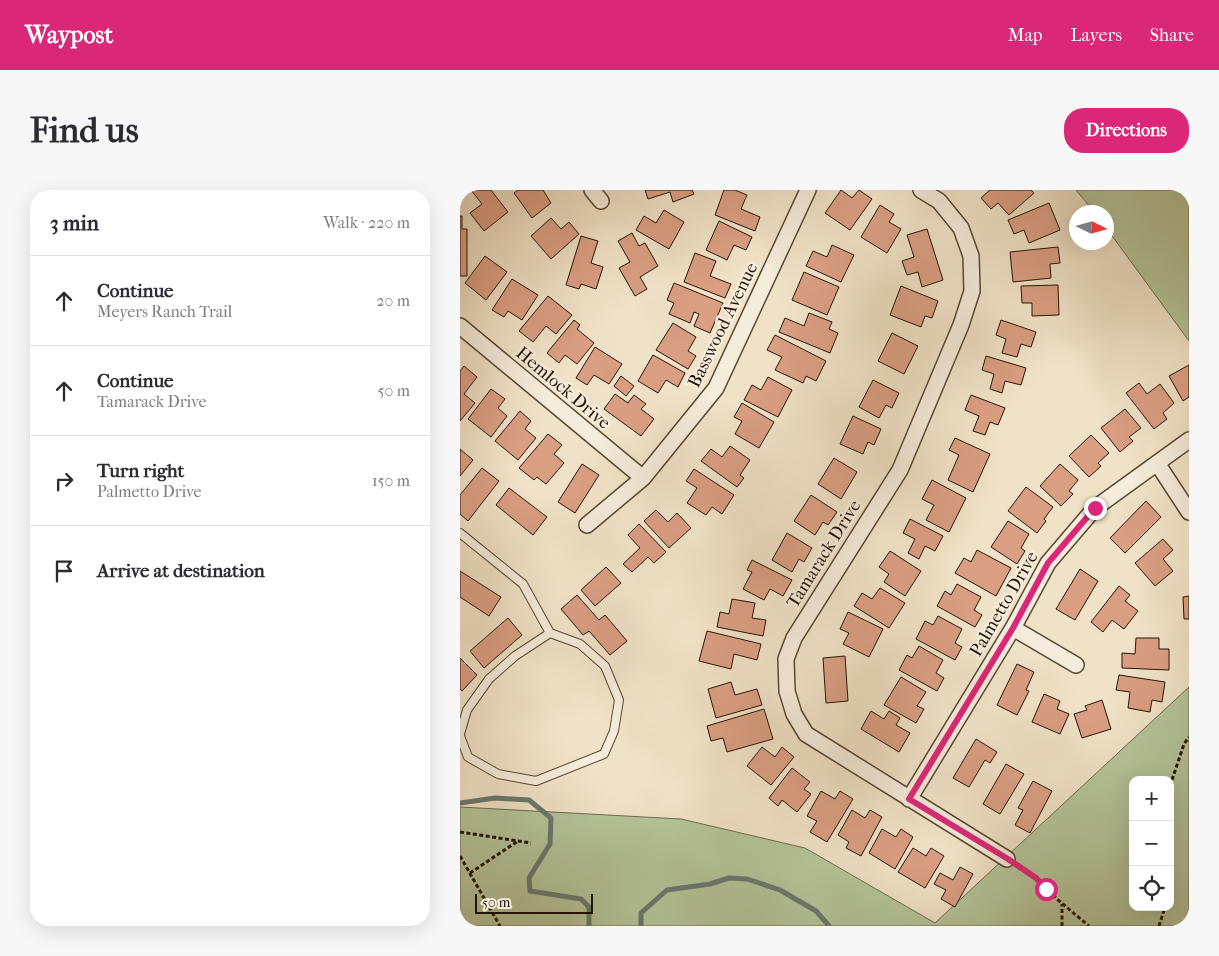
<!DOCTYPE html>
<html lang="en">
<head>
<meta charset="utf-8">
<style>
	body { margin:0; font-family:"IM FELL French Canon",serif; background:#f7f7f7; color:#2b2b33 }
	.controls { position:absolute; right:15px; bottom:15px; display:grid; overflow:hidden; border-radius:10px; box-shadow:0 5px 20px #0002 }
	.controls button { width:45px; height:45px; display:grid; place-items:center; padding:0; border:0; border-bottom:1px solid #e1e1e2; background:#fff; color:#2b2b33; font:25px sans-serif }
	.compass { position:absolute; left:609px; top:15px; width:45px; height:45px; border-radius:50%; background:#fff; box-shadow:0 5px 20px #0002; rotate:95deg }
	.scale { position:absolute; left:15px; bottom:12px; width:118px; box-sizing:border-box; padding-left:5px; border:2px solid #241402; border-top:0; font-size:14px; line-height:18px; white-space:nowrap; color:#241402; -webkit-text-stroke:4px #f5ecdb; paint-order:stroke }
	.stop { position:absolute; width:15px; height:15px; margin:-11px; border:4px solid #db2777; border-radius:50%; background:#fff }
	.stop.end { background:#db2777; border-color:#fff; box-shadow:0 1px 5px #0008 }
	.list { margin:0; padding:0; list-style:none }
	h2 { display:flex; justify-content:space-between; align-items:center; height:65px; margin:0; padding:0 20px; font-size:21px }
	h2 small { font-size:16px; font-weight:400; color:#7c7c81 }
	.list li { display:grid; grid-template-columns:32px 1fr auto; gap:15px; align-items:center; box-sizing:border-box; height:90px; padding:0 20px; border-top:1px solid #e1e1e2 }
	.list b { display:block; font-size:19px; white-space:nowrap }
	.list p { margin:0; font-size:16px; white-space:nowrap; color:#7c7c81 }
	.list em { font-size:16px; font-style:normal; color:#7c7c81 }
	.icon { flex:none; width:28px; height:28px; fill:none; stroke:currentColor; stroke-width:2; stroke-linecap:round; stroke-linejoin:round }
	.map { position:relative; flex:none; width:729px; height:736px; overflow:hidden; border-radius:20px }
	header { display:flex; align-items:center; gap:30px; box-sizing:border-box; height:70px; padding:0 25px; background:#db2777; color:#fff }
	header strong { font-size:24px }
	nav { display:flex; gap:28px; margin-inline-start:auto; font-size:18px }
	.intro { display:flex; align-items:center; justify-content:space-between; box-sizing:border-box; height:120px; padding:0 30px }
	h1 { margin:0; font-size:35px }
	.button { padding:12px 22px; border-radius:20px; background:#db2777; color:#fff; font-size:18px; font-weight:700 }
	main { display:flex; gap:30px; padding:0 30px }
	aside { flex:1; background:#fff; border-radius:20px; box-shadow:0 5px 20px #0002 }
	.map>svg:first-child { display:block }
</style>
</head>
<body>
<header>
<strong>Waypost</strong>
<nav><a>Map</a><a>Layers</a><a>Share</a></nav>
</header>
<div class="intro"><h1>Find us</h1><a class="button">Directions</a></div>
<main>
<aside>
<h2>3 min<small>Walk · 220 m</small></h2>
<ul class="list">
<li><svg class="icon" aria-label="ahead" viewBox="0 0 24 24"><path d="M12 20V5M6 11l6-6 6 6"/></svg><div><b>Continue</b><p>Meyers Ranch Trail</p></div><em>20 m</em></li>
<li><svg class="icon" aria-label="ahead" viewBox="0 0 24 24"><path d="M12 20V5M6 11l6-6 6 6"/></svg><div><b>Continue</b><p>Tamarack Drive</p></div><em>50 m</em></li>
<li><svg class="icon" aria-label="right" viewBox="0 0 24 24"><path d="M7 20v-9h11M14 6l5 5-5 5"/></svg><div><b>Turn right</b><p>Palmetto Drive</p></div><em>150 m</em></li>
<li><svg class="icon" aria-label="arrive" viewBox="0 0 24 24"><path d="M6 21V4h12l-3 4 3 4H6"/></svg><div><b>Arrive at destination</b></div></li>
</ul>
</aside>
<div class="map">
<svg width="729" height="736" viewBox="0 0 729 736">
	<rect width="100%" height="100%" fill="#f0e2c7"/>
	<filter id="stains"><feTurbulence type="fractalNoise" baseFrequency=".004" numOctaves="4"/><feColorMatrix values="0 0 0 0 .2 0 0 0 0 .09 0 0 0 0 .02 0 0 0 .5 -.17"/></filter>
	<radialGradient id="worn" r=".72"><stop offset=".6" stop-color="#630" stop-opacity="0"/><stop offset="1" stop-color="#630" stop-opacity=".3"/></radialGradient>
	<path fill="#b4c49a" stroke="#6c6c4e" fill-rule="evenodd" d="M616,0h113v151l-82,-112 -1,-17h-12z
		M729,497v239h-729v-119l221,12 124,29 130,75zM673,590h37v127h-37z"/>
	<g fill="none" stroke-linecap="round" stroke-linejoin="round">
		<path stroke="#6b796f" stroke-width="5" d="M0,613l35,-5 34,2 22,18 -1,26 -21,34 1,13 51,8 8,8v19
			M181,736v-13l26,-23 43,-6 19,-6 18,1 33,11 36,21 13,15"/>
	</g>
	<path fill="#da9e83" stroke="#241402" d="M11,0h20l17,22 -24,19 -14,-18 12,-9z
		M58,0h25l8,13 -19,15 -18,-25z
		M185,0h47l2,4 -21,8 -3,-10 -22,7z
		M264,0h11l12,5 -6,14 19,8 -5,14 -40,-16z
		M381,0l11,8 7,-8 13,9 -22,31 -25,-17z
		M530,0h41l3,3 -25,22 -11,-12 -7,6 -10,-11z
		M589,13l11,27 -31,13 -5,-13 -10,4 -6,-14z
		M420,15l14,9 -5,8 12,7 -14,24 -26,-16z
		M204,20l20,12 -15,27 -33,-19 8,-14 12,7z
		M0,26h2v13h5v47h-7z
		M91,28l10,11 8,-7 10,12 -28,25 -20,-23z
		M259,31l33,16 -6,13 -12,-5 -7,15 -21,-10z
		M467,39l16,51 -21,7 -4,-15 -11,3 -5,-14 12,-4 -7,-22z
		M172,43l7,13 6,-3 13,23 -18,11 7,12 -12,7 -16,-28 11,-6 -12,-21z
		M121,46l17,5 -7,22 12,4 -7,22 -15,-5 -2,5 -13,-4z
		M372,55l22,10 -13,27 -35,-16 7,-15 14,6z
		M598,57l2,16 -10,1 1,14 -38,4 -3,-30z
		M235,63l21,8 -6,15 21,8 -6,14 -41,-16z
		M25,66l22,16 -21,28 -21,-17z
		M344,82l35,15 -12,28 -35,-15z
		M52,89l26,16 -16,25 -14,-9 -4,6 -12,-7z
		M214,93l49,20 -13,30 -16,-7 5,-12 -5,-2 -4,11 -21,-9 5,-11 -7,-3z
		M598,95l1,30 -27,1v-13h-10l-1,-17z
		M441,96l37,15 -6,17 -7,-2 -4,11 -31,-12z
		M88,106l24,19 -16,19 -10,-8 -13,16 -14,-11z
		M349,123l23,9 -3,7 9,4 -8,20 -51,-21 6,-14 19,8z
		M114,130l6,5 -3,4 17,14 -17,21 -12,-9 -6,8 -12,-10z
		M541,130l35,12 -5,15 -10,-3 -4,13 -15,-4 4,-14 -10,-4z
		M213,133l23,14 -8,14 8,5 -8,13 -32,-19z
		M432,143l26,13 -14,28 -26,-13z
		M315,145l51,26 -10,20 -10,-5 -3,7 -28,-13 7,-13 -15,-7z
		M135,157l27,17 -13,20 -15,-9 -7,10 -11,-7z
		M193,165l32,18 -7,14 -12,-7 -8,13 -20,-12z
		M526,166l40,12 -5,17 -16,-4 -3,12 -12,-4 4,-15 -12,-4z
		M729,175v32l-6,4 -14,-25z
		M4,176l13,11 -13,17 11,9 -15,18v-50z
		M161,186l13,10 -8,10 -12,-10z
		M308,187l24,13 -14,27 -34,-17 8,-15 9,5z
		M413,190l26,13 -7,15 -6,-3 -7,13 -20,-11z
		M679,193l8,11 13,-10 14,19 -11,10 4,6 -13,10 -28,-36z
		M31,199l14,10 -7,9 9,8 -16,21 -23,-18z
		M155,204l13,9 6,-8 12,9 -5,5 13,10 -13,17 -37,-27z
		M511,205l34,13 -7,17 -8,-3 -5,13 -12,-4 6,-15 -14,-6z
		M282,213l32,19 -15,26 -24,-14 7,-13 -8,-4z
		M665,219l16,19 -12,9 4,4 -13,11 -19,-24z
		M60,221l11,10 -6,8 11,9 -18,22 -23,-19z
		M393,226l28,13 -7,16 -6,-3 -5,12 -23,-10z
		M88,244l14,11 -8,9 10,9 -18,21 -9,-7 -3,3 -15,-12z
		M631,245l18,18 -11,10 3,3 -12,11 -20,-21z
		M495,248l35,16 -17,38 -25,-12 11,-25 -10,-5z
		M270,256l20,14 -10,15 4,3 -7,9 -36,-26 10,-12 11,8z
		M0,259l13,11 -13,16z
		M374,268l23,14 -16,27 -23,-15z
		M122,274l17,11 -24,38 -17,-11z
		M600,274l18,16 -9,11 4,3 -12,12 -21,-20z
		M22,278l17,13 -31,40 -8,-7v-19z
		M234,279l40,26 -12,19 -10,-7 -6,8 -19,-12 10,-15 -11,-7z
		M472,290l34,18 -17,34 -23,-12 8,-15 -12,-6z
		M566,297l27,20 -9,12 2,2 -9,12 -29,-22z
		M49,298l38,29 -14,18 -37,-30z
		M351,305l26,17 -9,13 -5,-3 -8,13 -21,-14z
		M686,311l15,16 -36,36 -15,-15z
		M196,320l12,12 9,-9 14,15 -22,20 -25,-27z
		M450,329l33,17 -8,15 -10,-5 -6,13 -11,-6 7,-14 -12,-6z
		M548,331l21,13 -8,14 4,3 -8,13 -26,-17z
		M179,334l27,28 -12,11 -6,-6 -16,15 -9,-8 17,-16 -12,-13z
		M327,343l25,15 -8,14 -5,-3 -7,13 -20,-12z
		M703,349l10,11 -10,9 10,12 -18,15 -20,-23z
		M517,360l34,18 -15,28 -41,-23 9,-15 7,4z
		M430,361l31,20 -16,25 -21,-14 5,-8 -10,-7z
		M292,370l40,20 -9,16 -13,-7 -6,11 -21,-11 9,-17 -5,-2z
		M146,377l15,16 -26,23 -14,-16z
		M620,379l18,12 -23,39 -19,-11z
		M0,381l41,26 -12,19 -29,-19z
		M497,394l24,13 -7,13 8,5 -7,12 -38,-21 8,-15 6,4z
		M659,396l11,9 -5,6 13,10 -14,18 -12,-9 -9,12 -12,-10z
		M420,398l25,15 -16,25 -35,-22 8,-13 10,6z
		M117,405l22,25 6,-5 22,26 -17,14 -21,-24 -6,4 -22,-26z
		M729,406v23h-5l-1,-22z
		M272,409l23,4 -3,15 14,2 -3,16 -46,-9 3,-15 9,2z
		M388,422l35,17 -14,28 -26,-13 6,-11 -9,-4z
		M478,426l24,13 -7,14 7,4 -7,13 -39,-21 9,-18 8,4z
		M48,428l14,17 -38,33 -14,-17z
		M247,441l54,13 -4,16 -23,-6 -3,15 -32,-8z
		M676,448h23v11h10v21l-47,-2v-15l13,1z
		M459,456l24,14 -7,13 8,5 -7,13 -38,-21 8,-15 5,3z
		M385,466l3,45 -22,2 -3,-45z
		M0,468l17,17 -15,16 -2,-2z
		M557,474l17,8 -8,18 3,1 -12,24 -20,-10z
		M659,485l46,7 -3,20 -10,-2 -2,12 -22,-4 2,-16 -14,-2z
		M441,487l25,15 -9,14 7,3 -8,14 -32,-18z
		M271,492l4,13 22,-6 5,16 -46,13 -8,-29z
		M584,504l16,7 -3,8 12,5 -9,20 -28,-12z
		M642,510l9,29 -29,9 -8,-24 13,-4 -2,-4z
		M304,519l9,30 -46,13 -4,-14 -12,3 -4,-15z
		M411,521l13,8 5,-8 11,7 -4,7 14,8 -11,19 -38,-23z
		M516,549l21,13 -7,11 -5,-3 -16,27 -16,-9z
		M302,557l13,10 7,-10 12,10 -23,28 -24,-19z
		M546,574l18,10 -24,40 -17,-10z
		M332,578l18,14 -6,7 7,5 -14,18 -15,-12 -4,6 -9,-8z
		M573,591l19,10 -22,42 -15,-8 8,-15 -5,-2z
		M361,601l14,8 5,-8 13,8 -26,43 -17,-10 7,-11 -10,-5z
		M392,620l13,8 5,-8 12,7 -21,39 -15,-8 3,-6 -11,-7z
		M422,639l14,8 5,-8 12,8 -18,32 -26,-16z
		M453,658l13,8 5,-8 13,8 -19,32 -27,-16z
		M500,677l13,7 -18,33 -14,-8 5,-9 -12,-6 6,-11 13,7z"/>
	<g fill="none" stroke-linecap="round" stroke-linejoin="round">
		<g stroke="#574833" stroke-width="10">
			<path id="lane" d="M0,343l63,51 27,49 30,11 25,22 14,34 -5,31 -10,23 -68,27 -38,-7 -30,-17 -8,-21
				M0,544l7,-24 22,-31 26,-23 35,-23"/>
		</g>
		<g stroke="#574833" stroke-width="18">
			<path id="street" d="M132,0l9,11
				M461,0l18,11 22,27 10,28 1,35 -11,34 -61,145 -106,168 -8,21 1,32 7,23 12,20 201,125
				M0,136l183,152
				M697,273l32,49
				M127,335l56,-47 73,-90 92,-198
				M553,438l63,37
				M449,609l104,-171 35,-65 47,-55 94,-68"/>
		</g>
		<path stroke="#241402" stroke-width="3" stroke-dasharray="4 2.5" stroke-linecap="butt" d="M710,596l14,-42 5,-7
			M0,642l71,11
			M0,666l40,70
			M558,676l17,11 23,23 31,26
			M10,683l48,-32
			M602,736v-22
			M699,736l6,-19"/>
		<use href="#lane" stroke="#f5ecdb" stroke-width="8"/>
		<use href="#street" stroke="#f5ecdb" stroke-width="15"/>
	</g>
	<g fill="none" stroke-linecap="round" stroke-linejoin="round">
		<path stroke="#db2777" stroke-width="6" d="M586,699l-10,-11 -28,-19 -99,-60 104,-171 35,-65 47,-55"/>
	</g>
	<g text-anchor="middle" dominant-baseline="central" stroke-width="5" stroke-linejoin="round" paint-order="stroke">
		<g font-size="18" fill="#241402" stroke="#f5ecdb">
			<text transform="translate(263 135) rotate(-64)">Basswood Avenue</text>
			<text transform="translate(103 198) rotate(40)">Hemlock Drive</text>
			<text transform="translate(364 364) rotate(-58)">Tamarack Drive</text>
			<text transform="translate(544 414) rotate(-60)">Palmetto Drive</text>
		</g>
	</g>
	<rect width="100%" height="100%" filter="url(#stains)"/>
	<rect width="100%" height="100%" fill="url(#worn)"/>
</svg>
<div class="controls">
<button>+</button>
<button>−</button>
<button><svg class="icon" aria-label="locate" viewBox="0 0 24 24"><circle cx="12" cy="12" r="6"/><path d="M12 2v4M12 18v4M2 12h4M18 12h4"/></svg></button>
</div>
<svg class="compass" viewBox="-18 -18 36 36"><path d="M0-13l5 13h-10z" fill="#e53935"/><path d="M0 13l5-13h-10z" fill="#7c7c81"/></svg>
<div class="scale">50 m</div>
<div class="stop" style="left:586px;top:699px"></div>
<div class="stop end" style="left:635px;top:318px"></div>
</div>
</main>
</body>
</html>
